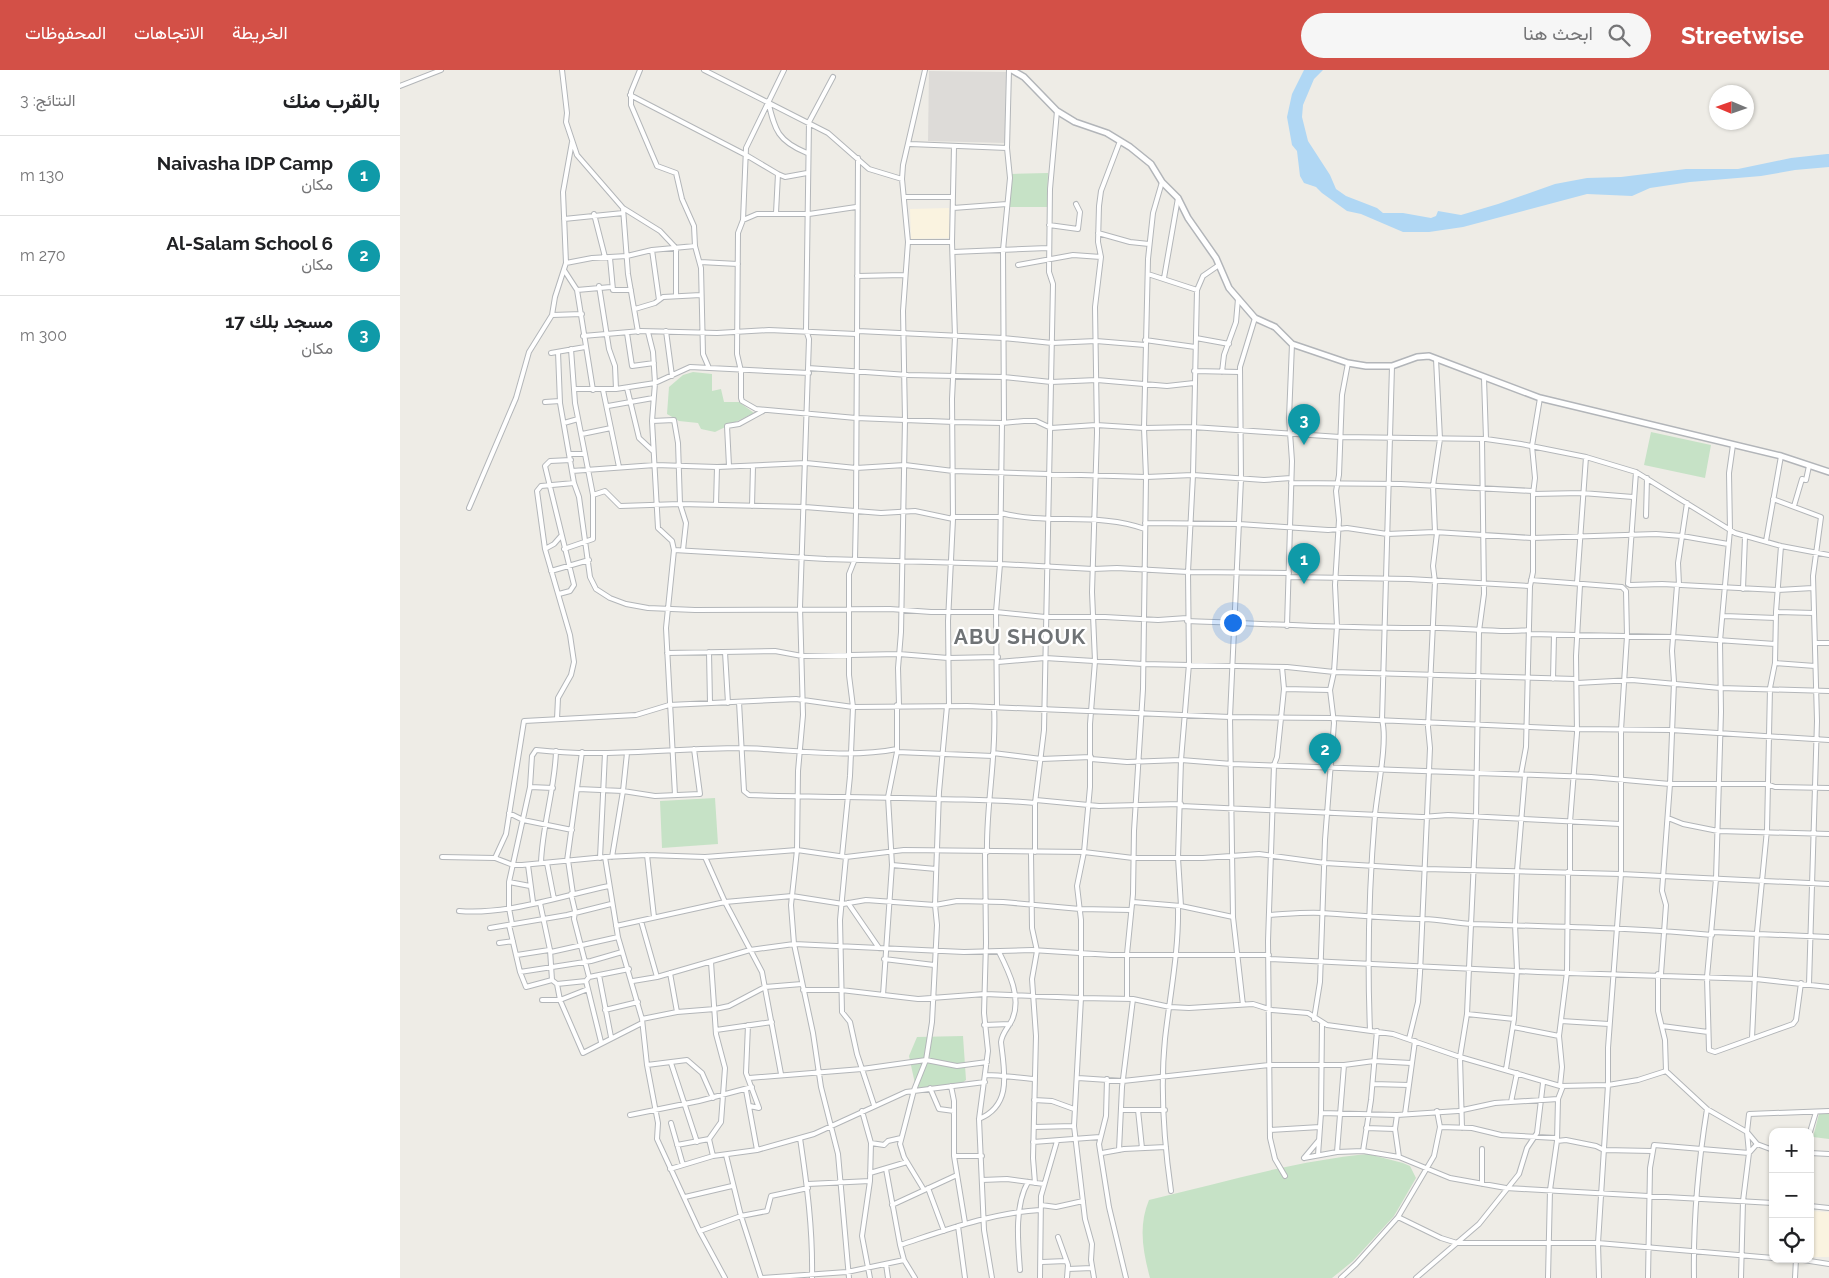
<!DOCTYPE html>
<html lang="ar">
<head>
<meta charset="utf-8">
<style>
	body { margin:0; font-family:Raleway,Vazirmatn,sans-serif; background:#f6f6f6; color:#202124; direction:rtl }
	.controls { position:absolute; right:15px; bottom:15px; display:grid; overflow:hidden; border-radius:10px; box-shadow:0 1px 4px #0004 }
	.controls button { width:45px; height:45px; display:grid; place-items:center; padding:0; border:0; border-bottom:1px solid #e0e0e0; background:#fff; color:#202124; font:25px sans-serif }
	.compass { position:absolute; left:1309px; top:15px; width:45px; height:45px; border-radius:50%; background:#fff; box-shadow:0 1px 4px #0004; rotate:272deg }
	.you { position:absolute; left:832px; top:552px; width:18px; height:18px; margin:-12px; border:4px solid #fff; border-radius:50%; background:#1a73e8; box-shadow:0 0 0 8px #1a73e833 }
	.badge { display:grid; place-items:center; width:32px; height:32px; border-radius:50%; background:#d35047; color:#fff; font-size:16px; font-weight:700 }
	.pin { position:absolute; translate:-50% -41px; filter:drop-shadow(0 1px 2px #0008) }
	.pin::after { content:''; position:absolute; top:26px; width:18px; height:15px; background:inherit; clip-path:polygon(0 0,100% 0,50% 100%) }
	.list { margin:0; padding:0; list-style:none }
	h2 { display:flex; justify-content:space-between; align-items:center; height:65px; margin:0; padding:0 20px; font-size:21px }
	h2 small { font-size:16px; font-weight:400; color:#757577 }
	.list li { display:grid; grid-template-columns:32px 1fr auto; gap:15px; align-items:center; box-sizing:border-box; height:80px; padding:0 20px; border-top:1px solid #e0e0e0 }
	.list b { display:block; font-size:19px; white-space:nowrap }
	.list p { margin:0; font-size:16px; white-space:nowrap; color:#757577 }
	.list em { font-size:16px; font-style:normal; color:#757577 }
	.icon { flex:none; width:28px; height:28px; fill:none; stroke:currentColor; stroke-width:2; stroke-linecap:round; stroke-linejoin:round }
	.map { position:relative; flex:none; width:1429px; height:1208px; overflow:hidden; direction:ltr }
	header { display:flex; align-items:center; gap:30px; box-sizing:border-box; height:70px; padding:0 25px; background:#d35047; color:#fff }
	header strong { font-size:24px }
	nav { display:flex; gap:28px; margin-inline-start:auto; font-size:18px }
	.search { width:350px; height:45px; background:#f6f6f6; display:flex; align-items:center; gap:12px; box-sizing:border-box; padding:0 18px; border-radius:28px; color:#757577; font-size:19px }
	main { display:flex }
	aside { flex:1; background:#fff }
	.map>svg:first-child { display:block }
</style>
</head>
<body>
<header>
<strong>Streetwise</strong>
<div class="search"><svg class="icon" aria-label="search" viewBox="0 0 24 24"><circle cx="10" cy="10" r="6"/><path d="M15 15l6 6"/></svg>ابحث هنا</div>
<nav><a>الخريطة</a><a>الاتجاهات</a><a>المحفوظات</a></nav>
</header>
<main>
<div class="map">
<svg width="1429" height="1208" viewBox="0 0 1429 1208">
	<rect width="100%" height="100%" fill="#eeece6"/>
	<path fill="#faf3e0" d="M549,138l1,30 -39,1 -1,-30z
		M1410,1141l19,1v45h-19z"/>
	<path fill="#dddbd8" d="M529,1l77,1 -1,71 -77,-2z"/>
	<path fill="#c6e2c6" d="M648,103l-1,34h-38l2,-33z
		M293,302l19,2v17l9,-2 3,13h15l15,11 -39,19 -14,-3 -3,-6 -19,-2 -12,-7 2,-27 14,-12z
		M1251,362l60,13 -6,33 -61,-13z
		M315,728l3,46 -56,4 -2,-47z
		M563,966l3,44 -10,8 -39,5 -8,-37 8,-19z
		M1429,1041v28l-16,-2 6,-23z
		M968,1084l35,9 7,3 6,12 -22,38 -41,45 -21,17h-182c-7,-26 -12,-52 -1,-78 72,-17 144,-39 219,-46z"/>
	<path fill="#b0d7f4" d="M904,0h19l-9,9 -11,26 -1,12 6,24 22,34 6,14 10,7 31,12 6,5h20l28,5 5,-2 2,-5 23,4 37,-11 57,-20 32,-6 34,-1 65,-8h52l53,-11 36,-4h2v13l-34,3 -34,6 -71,6 -40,6 -18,8 -45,-2 -124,33 -34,5h-26l-42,-18 -14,-3 -25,-18 -6,-6 -12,-4 -4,-7 -3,-25 -5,-6 -5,-28 5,-23z"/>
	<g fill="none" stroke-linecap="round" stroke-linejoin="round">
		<g stroke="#b3b6b9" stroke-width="6">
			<path id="street" d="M162,0l5,43 -1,9 11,33 46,53 5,66 10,58
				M240,0l-9,22v13l26,61 19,7 6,26 12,27 1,20 6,22 2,86 6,14
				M304,0l124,63 41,36 33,10
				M384,0l-38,78 -3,72 -5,13 -1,121 4,17v27l1,3 14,8 100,9 98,4 48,1 22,-2h12l15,7 45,-3 48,3 49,-1 147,10 146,2 35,5 65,13 50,15 99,61 46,13 48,9
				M433,7l-24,45 -3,208 3,9 -9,268 3,108 -5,56 -1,79 -6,55 3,39 19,89 8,54 17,67 11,124
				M0,16l41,-16
				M230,25l116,60 32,19 7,3 22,-4
				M368,31c7,30 10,40 39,52
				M720,71l-19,50 -2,15 -1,36 3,15 -6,50 2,126 -5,159 3,69 -5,63v63l-6,65 -7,34 4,34v78l52,1 37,8 19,1 64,-4 19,6 36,3 19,12 66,9 67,23 100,29 48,-1 30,-5 28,-9
				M510,74l97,4
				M504,127h49
				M223,138l37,23 16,17v47
				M553,138l54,-4
				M376,143l2,-39
				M194,144l11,43
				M164,149l59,-6
				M343,150l14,-6h52l47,-7
				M649,155l29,4 2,-17 -4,-8
				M698,163l32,9 19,2
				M508,172h44
				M252,180l7,50
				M553,182l95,-4
				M210,188l3,32h18
				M300,192l38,2
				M166,193l26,-5 35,-2 25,-6 43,-4
				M618,195l55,-10 28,2
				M164,200l13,20 16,100
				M748,204l49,16
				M457,206l47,-1
				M764,208l14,-80
				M199,216l10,63 6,17 1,23
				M177,220l34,-3
				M235,239l20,-6 8,-6 38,-2
				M152,245l30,-1
				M266,261l6,45
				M458,261l145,7 49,5 44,-2 49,4
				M248,262l5,20 2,31 -3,38 6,107 14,13 2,9 -8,78 9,167
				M227,263l5,33 22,-3
				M183,266l58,-5 76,2 52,-3 87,4
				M796,268l33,6
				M745,270l50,7
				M158,282l2,51 14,80 5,14 11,80 6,12 14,9 16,6 22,4 47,2 195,-1 41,3h65l49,5h60l53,3 29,-2
				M151,283l34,-6
				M408,298l100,7 96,2 47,5 46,-2 70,6 27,-3
				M794,301l46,1
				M822,302l2,-17 12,-33 2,-23
				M1084,308l2,61
				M227,318l12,50 14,13
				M174,319h42l39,-6 35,-16 119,6
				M203,320l16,77
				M145,332l15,-1
				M208,336l45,-8
				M252,351l22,-1 4,23 2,61 6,19 -3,27
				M604,352l-1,-172 7,-72 -3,-30 2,-78
				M164,353l14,-4
				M182,364l29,-6
				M1333,375l-4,28 1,57 -10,111 1,71 -5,167 -9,98 2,73 6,2 78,-28 3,-4 5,-37
				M170,384h15
				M329,396l-2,-40 12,-2 24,-13
				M172,401l83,-6 62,2 89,-4 50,5 49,-3 48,6 193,6 47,-2 71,5 27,-2
				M891,413l110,1 132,7
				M1133,424l49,-1 51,4
				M193,425l12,-4 15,15 60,-2 125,3 76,6 34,-2 38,8
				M1373,429l48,18 -8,59 4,145 -8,263
				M316,435l1,-38
				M352,436l1,-40
				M1394,436l8,-27 4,1 3,-14
				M69,438l47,-110 13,-46 23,-37 3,-18 11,-34 -3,-71 9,-50
				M601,443c47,12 98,-1 144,16
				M1246,446l1,-38
				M552,447h47
				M745,453l94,1 89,6 19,-2 40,6 48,-2 97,6 124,-4 26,2 46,8
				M1035,462l-2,-46 7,-47 -4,-80
				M1366,471l15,-85
				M145,479l9,-5 7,-8
				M164,479l29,-10v-44l-18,-92 -4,-54
				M274,480l152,9 174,5 93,5 24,-1 71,4 101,1
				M151,501l38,-11
				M889,507l120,2 121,7
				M1131,510l91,7 4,4 1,45 -6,94v144l-13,174v37l-10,158 1,35
				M1177,513l9,-126
				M1228,514l8,-112
				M1230,515l32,-1 115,6 36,-2
				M1279,515l-1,-22 9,-60
				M1343,519l2,-52
				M159,524l11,-3 4,-6 -29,-119 5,-5 21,-1
				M1376,542l38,1
				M1324,546l52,2
				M787,551c83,3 165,8 247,7 32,-1 63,6 95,2
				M887,556l5,-165 -3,-43 3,-74
				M1129,564l145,3 101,7
				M1415,573h14
				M309,582l1,51
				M325,582l3,51
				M267,583l108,-2 27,5 97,-2 49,4 50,-1
				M598,592l47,-4 98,6 144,3 47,5 242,7
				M1375,593l40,3
				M882,597l2,22 -7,68 -3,8 -6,176 2,197 5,21 10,17
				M1153,609l1,-44
				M1177,613l55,-3 88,8 109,3
				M884,619l46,1
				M339,632l5,89 5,4c63,2 127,2 191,4 32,1 63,1 95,4
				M499,635l-1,-37 3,-36 4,-212 -2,-109 5,-69 -6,-63 1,-14 22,-95
				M549,636l-1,-85 5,-102 -1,-120 3,-62 -3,-95 2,-96
				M597,637l-1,-95 4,-48 2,-141
				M157,649l1,-21 13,-23 3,-13 -4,-27 -25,-86 -8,-58 4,-5 33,-3
				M497,682l96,4
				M593,683l48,6 50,-2
				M691,689l36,3 54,-2 51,4 359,13 79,7h97l8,3 54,1
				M1121,704l5,-27 4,-161 3,-14v-78l2,-16 -3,-32 8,-48
				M130,717l23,1
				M178,719l45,2 32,5 45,-2 -6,-45
				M636,730l63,6 82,-2
				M781,736l241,11 26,-2 172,9
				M109,743l14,7 49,10
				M1268,748l15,6 35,7 111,3
				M585,782l1,91 -2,70 4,38 -9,68 5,111 8,48
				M587,782c-1,-49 10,-96 7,-145
				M635,782v-49l9,-73 9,-446 -4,-12 1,-83 7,-78
				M631,783l1,75 5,23 -5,28 4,57 -3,122 2,25
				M247,785l7,62
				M442,786l8,-80 3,-69 -4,-32v-101l6,-15 1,-47 2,-354
				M42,787l53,1 18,7h9l83,-8 42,-2 58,2 92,-7 49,7 58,-7 180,2 49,6h70l56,-4 66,9 100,6 196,5 208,10
				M205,787l13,80 24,82 5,46 11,58 -1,16 42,91 26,48
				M212,787l11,-66 4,-38
				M305,787l20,45 37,70 19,102
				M446,787l-6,63 2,92 8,10 7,32 17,51
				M95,788l11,-24 18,-113 112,-6 33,-10 127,-6 57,8 114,-1 263,11 102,1 244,11 95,1 158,10
				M200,788l5,-105
				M168,790l5,34
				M167,791l15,-109
				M141,793c1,-37 14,-74 15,-112
				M147,793l7,36
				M128,795l5,37
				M492,795l44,4
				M1170,802v-50l7,-89 -1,-77 4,-71
				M109,812l21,4
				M171,824l4,17 -1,8 15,58
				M733,832l48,4 52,11
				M140,833l10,47 2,30
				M448,833l31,45
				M781,836l-3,-48 3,-98 8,-96 -1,-92 5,-97 4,-185 6,-14 16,-11
				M59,841c50,4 101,-15 150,-25
				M869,845c18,-1 36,-3 53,-2 35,2 68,6 102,6 17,0 33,5 49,5 80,3 159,3 239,11
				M241,851l16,56
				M112,854l-3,-16v-26l21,-95 2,-31 4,-6c68,8 137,-2 205,-2 51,1 105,11 156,1
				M109,855l11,47 6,15 26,-7 5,4 29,-3 3,-4 40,-8
				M216,856l109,-24 67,-6 51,8 23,-4 69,5 22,-4 46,1 77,7 51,1
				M90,858l77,-13 44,-11
				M1313,862l116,5
				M99,873l14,-2
				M150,880l1,2 67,-15
				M117,885l32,-5
				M484,889l50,6
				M870,889l268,13 218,7 73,8
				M311,892l5,72 9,34 -4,54 -12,17 4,17
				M120,902l71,-11 31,-9
				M270,903l7,39
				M1258,904v37l7,29 1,31 41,38 40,23 10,12 16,6
				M1261,904l5,-69 -4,-14 8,-107 4,-102 -2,-31 5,-66
				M199,905l12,62
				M186,911l15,61
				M233,911l24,-4 93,-27 44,-6 170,8 68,-2 79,5h158
				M157,914l3,16 23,53 59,-30
				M403,920h38l77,9 67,-5 96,4 -7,128 11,93 7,25 -1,16 3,18
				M483,925l9,-130 -4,-68 9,-45v-47
				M727,929v-45l6,-60 1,-63 9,-142 3,-212 -2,-49 4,-169 5,-46 9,-31
				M142,930h18l28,-11
				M843,935l-10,-88 -3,-200 11,-238 -1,-112 15,-49
				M205,940l33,-8
				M1067,944l47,5
				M242,949l35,-7 38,-3 14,-3 36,-19 37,-3
				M914,949l6,-37 5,-142 9,-117 -4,-33 4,-18 3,-46 -2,-41 4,-65 -3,-29 3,-16 3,-80 6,-32
				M1161,951l48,3
				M348,955l-2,48 13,35 -9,-2
				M584,955l26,-1
				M1262,956l46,6
				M1113,957l46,9
				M316,960l56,-8
				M970,960c-3,-72 -1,-143 5,-215 2,-23 13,-74 7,-95l10,-354
				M1352,968l5,-106 10,-102 3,-142 5,-25 1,-51 5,-66
				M1009,969l9,-37 2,-29 10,-225 -2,-21 7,-145 -2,-16 4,-33
				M271,993l26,79
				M247,995l40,-5 15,13 11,25
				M1106,999l8,-50 3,-49 -2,-46 2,-53 8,-96
				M586,1005c17,0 31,3 48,4
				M349,1008l113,-9 64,-9 31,6 30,-4
				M678,1008l45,3 146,-16h75l30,-4 37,2
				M707,1009l-1,37 -7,28 10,63 17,71
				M973,1014l36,1
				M551,1016l3,15v55l11,67
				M1160,1016l2,-19 -3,-31 8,-64 1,-100
				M530,1018l9,21 15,2
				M346,1020l11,60
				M634,1030l18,1 22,8
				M1111,1032l6,-29
				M721,1040h44
				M738,1040l4,38
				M462,1041l9,32 -1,38 -8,55 8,42
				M921,1043l76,2 61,-4 37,-8 63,-4 5,-13
				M1005,1044l10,-73
				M230,1045l69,-14 53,-14
				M997,1045l-2,14 4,28
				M579,1049c34,-14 25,-48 22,-77 1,-9 7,-14 11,-22 10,-22 -3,-48 -13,-68
				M271,1053l12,42
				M634,1057l40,-1
				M1040,1057l32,1 29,7 55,3
				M966,1058l29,1
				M1062,1058l-2,-71 7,-43 2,-46 7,-151 3,-186 5,-37 -2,-155
				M870,1060l50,-3
				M1410,1062l6,-20
				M400,1068c7,47 13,92 12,140
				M1157,1071l9,-1 30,6 8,4 48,1
				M633,1072l67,-5
				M471,1073l13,2 4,-4 13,-3
				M277,1075l32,-6
				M719,1080l3,-63 11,-88
				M963,1081l8,-51 6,-69
				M937,1082l7,-87
				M702,1083l22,-4 42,-2
				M1410,1083l19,1
				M326,1085l15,61 20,62
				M918,1085l3,-42 1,-89
				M554,1086h28
				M904,1088l33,-6 26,-1 36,6 51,21 56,10 267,15
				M904,1088l15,-18
				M270,1099l43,-13 44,-6 57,-16 92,-42 79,-10
				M486,1099l14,76 4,15 11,18
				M470,1103l37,-11
				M582,1110l25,-1 37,5
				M408,1114l62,-3
				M1082,1114v-35
				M528,1118l16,43
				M524,1120l-20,-33 -4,-13 14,-54 12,-30 6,-38 5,-97 -2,-20 4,-113 8,-86
				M771,1121c-7,-49 -11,-102 -6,-152 5,-45 14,-88 13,-133
				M285,1127l47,-11
				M492,1135l65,-30
				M641,1135l15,2 27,-6
				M1410,1136l19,2
				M998,1147l43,21 16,5h141l175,15
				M558,1156l7,52
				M300,1161l41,-15 26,-5 4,-15 37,-8
				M658,1167l10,28 -1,13
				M500,1175c46,-15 91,-32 140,-35
				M1397,1189l32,5
				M642,1192l24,-1
				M486,1194l2,14
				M668,1199l24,-1
				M620,1200c-2,-26 -6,-64 8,-88
				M361,1208l86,-6 57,-12
				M640,1208l1,-82 16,-55
				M941,1208l15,-14 42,-47 36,-61 6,-29 -3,-16
				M1016,1208l63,-54 40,-50 8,-26 10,-15 6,-50
				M1148,1208l2,-88 7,-49 1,-42
				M1248,1208l2,-110 4,-23 95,8 8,-9
				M1294,1208c-1,-57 4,-113 13,-169
				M1341,1208l2,-77 6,-48 -2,-21 2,-18 80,-3
				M1395,1208l1,-19"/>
		</g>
		<g stroke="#b2b5b9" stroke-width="8">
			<path id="secondary" d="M612,0l12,7 33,34 18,11 32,11 23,14 21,17 11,18 16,16 10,20 28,40 13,30 26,30 20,9 17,17 56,19 18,3h26l25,-9 12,-1 111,42 241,58 48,16"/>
		</g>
		<use href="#street" stroke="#fff" stroke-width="4"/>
		<use href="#secondary" stroke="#fff" stroke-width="5"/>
	</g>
	<g text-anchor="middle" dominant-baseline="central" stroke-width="4.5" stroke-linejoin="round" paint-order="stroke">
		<g font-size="21" font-weight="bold" letter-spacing="1" fill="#6f7376" stroke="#fff">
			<text x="620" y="566">ABU SHOUK</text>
		</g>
	</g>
</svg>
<div class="controls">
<button>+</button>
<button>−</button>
<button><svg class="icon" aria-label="locate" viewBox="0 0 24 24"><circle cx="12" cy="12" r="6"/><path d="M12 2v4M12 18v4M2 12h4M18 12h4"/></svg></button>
</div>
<svg class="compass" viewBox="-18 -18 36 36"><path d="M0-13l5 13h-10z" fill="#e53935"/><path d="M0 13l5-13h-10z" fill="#757577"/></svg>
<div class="you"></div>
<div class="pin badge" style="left:904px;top:514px;background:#0f9aa8">1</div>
<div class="pin badge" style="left:925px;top:704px;background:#0f9aa8">2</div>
<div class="pin badge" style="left:904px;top:375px;background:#0f9aa8">3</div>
</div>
<aside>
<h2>بالقرب منك<small>النتائج: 3</small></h2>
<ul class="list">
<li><span class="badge" style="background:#0f9aa8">1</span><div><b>Naivasha IDP Camp</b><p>مكان</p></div><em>130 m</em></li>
<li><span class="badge" style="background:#0f9aa8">2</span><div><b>Al-Salam School 6</b><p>مكان</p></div><em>270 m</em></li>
<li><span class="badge" style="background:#0f9aa8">3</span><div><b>مسجد بلك 17</b><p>مكان</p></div><em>300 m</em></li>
</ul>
</aside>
</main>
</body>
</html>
